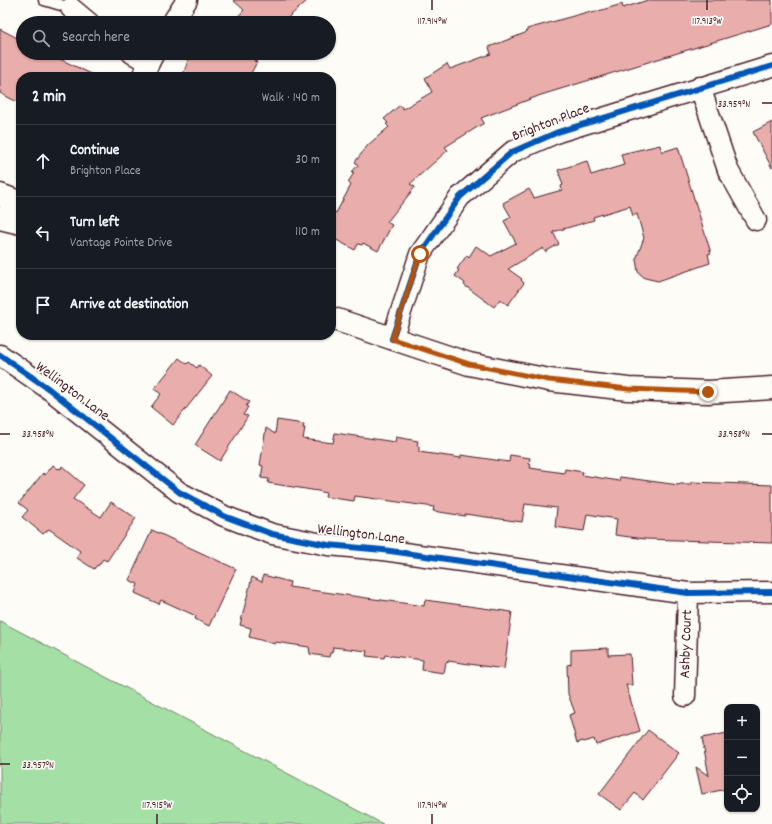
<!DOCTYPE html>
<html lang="en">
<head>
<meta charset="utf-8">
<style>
	body { margin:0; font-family:Dekko,sans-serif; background:#242831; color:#f1f3f6 }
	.controls { position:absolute; right:12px; bottom:12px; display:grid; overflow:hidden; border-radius:8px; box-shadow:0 1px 3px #0004 }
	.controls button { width:36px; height:36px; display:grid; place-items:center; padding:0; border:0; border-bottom:1px solid #363941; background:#171b24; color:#f1f3f6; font:20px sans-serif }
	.stop { position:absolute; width:12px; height:12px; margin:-9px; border:3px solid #b45309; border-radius:50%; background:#fff }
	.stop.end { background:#b45309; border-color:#fff; box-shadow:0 1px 4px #0008 }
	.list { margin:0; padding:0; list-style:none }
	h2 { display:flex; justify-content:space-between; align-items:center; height:52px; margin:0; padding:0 16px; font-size:17px }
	h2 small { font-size:13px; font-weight:400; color:#9ea1a6 }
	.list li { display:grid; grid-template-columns:26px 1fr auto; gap:12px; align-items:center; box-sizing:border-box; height:72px; padding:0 16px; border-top:1px solid #363941 }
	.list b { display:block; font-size:15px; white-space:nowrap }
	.list p { margin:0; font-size:13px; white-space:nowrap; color:#9ea1a6 }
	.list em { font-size:13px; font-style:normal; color:#9ea1a6 }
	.icon { flex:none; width:22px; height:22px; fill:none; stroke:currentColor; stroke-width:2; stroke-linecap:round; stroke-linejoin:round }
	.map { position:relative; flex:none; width:772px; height:824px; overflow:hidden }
	.search { position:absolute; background:#171b24; box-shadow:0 1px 3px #0004; left:16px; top:16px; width:320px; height:44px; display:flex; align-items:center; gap:10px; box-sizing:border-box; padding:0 14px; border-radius:22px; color:#9ea1a6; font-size:15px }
	.panel { position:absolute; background:#171b24; box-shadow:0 1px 3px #0004; left:16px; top:72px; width:320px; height:268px; border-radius:16px }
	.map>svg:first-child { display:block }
</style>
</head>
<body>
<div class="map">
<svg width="772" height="824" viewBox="0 0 772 824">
	<rect width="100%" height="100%" fill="#fdfcf7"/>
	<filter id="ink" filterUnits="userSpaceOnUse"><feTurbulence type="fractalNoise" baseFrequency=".025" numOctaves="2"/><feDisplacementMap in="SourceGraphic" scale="8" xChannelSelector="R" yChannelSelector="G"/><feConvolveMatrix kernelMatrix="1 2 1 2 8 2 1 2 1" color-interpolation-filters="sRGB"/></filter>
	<g filter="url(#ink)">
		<path fill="#a4e0a6" stroke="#778068" d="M0,621l383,203h-383z"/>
		<path fill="#e9aeac" stroke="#4a1f2b" d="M233,0h75l-26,23h-50l12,-13z
			M648,0h124v24l-231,71 -60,23 3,5 -39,24 3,3 -38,34 5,3 -28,35 5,3 -14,26 -15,-8 -1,2 -4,-1 -3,6 -24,-13v-27l5,3 15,-28 -3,-3 6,-9 -2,-1 6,-7 -3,-3 13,-17 21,-18 -3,-3 2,-1 -4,-4 16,-14 3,4 29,-17 -7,-14 22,-14 3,5 41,-15 -2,-7 36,-14 2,-2v-2l64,-18 1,2 30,-9 1,4z
			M0,29l23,12v12h24l51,24h-77v27l-21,-11z
			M191,53h67l-4,8 3,1 -8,15h-67z
			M772,122v46l-19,-36z
			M660,145l2,7 16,-5 33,106 -3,1 2,9 -52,18 -13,-3 -7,-6 -2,-13 8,-21 -7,-24 -4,2 -3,-10 -37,11 1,3 -41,12 6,12 -14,8 -2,-4 -35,21 14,10 -1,1 3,3 -16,22 -8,-6 -6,8 -30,-22 1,-2 -10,-7 4,-6 -2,-1 10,-14 2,2 7,-11 15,10 25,-13 -12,-22 7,-4 -8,-14 26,-14 5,9 28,-8 -1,-4 2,-1 -5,-15 29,-9 4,14 33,-10 -3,-11z
			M179,358l8,6 2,-2 8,6 2,-3 13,11 -39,49 -22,-18 10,-13 -7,-5z
			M230,390l19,12 -3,4 2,1 -5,8 5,1 -28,45 -25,-16z
			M277,420l27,4 -1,4h2l-2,11 30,4 2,-10 60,9 1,-5 22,4 -1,5h2v6l42,6v-3l48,7 1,-7 20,3 -1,6 2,1 -1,3 34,5 1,-4 18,3 -1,3 37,6 1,-4 59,8 1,-1h12v-2l80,3v58l-127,-4 -30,-4 2,-16 -30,-5 -3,17 -29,-4 2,-19 -32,-4 -3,18 -57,-8v2l-32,-5 1,-4 -79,-11 -1,5 -29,-4 1,-4 -8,-2 -50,-8 1,-4 -8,-1 2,-12 -3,-1 6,-37 9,6z
			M53,465l5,4 1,-1 2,1 1,-3 22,19 -11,14 28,18 10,-15 25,16 -29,43 -4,-2 -5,7 -1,-1 -3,4 -17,-11 3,-7 -31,-22 -6,5 -21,-17 6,-7 -9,-7 24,-30 2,2z
			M152,530l84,39 -27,57 -14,-7 1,-3 -35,-16 -2,4 -24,-11 3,-9 -9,-4z
			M263,575l27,7 -1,5 135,19 1,-6 87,12 -8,57 -56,-8v2l-2,-1 -2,11 -22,-3 1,-10 -38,-5 -1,3 -18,-2 1,-5 -34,-4 -1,6h-2l-1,4 -19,-3 -1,-7 -34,-5v2l-26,-7 2,-9 -11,-3 12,-48 10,5z
			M608,648v7l22,-1 2,31h-6l14,46 -44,14 -2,-6 -10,3 -1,-1 -6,2 -8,-28 6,-2 -7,-19 -1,-29 4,-1v-14z
			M648,730l31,23 -36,47 -8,-7 -14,17 -22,-16z
			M727,733v56l-25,5 -6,-27 13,9 -7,-38z"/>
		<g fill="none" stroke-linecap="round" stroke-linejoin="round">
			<g stroke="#4a1f2b" stroke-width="13">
				<path id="service" d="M44,0l27,8"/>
			</g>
			<g stroke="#4a1f2b" stroke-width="23">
				<path id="minor" d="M71,8l18,15
					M172,23l15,-23
					M132,53l16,9
					M142,77l12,-24
					M700,87l28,83 28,50
					M392,339l28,-85 40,-57 52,-45 46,-20 214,-66
					M0,355l49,34 130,103 45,24 48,18 56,11 55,5 305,43 84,-1
					M685,696l3,-103"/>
			</g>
			<g stroke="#4a1f2b" stroke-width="25">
				<path id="tertiary" d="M0,195l21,8
					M0,218l21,5
					M331,318l138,46 80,16 79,9 80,3 64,-4"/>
			</g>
			<use href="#service" stroke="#fdfcf7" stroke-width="10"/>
			<use href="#minor" stroke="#fdfcf7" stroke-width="20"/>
			<use href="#tertiary" stroke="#fdfcf7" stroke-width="22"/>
			<g stroke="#fdfcf7" stroke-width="8">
				<path id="cycleway" d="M392,339l28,-85 40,-57 52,-45 46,-20 214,-66
					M0,355l49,34 130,103 45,24 48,18 56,11 55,5 305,43 84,-1"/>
			</g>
			<use href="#cycleway" stroke="#0057b8" stroke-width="6"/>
		</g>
	</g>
	<g fill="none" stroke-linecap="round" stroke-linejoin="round" filter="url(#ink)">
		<path stroke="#b45309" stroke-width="5" d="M420,254l-28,85 77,25 80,16 79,9 80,3"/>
	</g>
	<path fill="none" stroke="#4a1f2b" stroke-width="1.5" d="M432,0v10M707,0v10M762,103h10M0,434h10M762,434h10M0,764h10M157,814v10M432,814v10"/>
	<g text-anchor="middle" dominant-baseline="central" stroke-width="3.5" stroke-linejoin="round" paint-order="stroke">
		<g font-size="15" fill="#4a1f2b" stroke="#fdfcf7">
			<text transform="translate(551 123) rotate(-21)">Brighton Place</text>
			<text transform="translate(72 392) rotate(37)">Wellington Lane</text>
			<text transform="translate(361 535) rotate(7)">Wellington Lane</text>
			<text transform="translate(687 644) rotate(-88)">Ashby Court</text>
		</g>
	</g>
	<g font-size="10" text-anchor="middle" fill="#4a1f2b" stroke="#fdfcf7" stroke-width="3.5" stroke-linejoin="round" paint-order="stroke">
		<text x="432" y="24">117.914°W</text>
		<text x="707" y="24">117.913°W</text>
		<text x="734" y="107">33.959°N</text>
		<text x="38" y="437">33.958°N</text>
		<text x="734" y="437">33.958°N</text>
		<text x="38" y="768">33.957°N</text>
		<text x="157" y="808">117.915°W</text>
		<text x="432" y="808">117.914°W</text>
	</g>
</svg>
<div class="controls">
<button>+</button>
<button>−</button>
<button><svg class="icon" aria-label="locate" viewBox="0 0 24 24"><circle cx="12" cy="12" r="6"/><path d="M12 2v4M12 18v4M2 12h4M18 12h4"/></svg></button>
</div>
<div class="stop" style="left:420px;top:254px"></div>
<div class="stop end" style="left:708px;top:392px"></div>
<div class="search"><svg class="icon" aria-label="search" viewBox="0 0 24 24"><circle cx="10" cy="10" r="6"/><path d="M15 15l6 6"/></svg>Search here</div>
<section class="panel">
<h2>2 min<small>Walk · 140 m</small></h2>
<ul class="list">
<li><svg class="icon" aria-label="ahead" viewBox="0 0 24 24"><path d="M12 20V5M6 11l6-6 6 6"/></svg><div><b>Continue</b><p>Brighton Place</p></div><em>30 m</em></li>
<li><svg class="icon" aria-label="left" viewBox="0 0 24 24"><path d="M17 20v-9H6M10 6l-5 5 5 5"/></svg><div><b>Turn left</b><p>Vantage Pointe Drive</p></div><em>110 m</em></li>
<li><svg class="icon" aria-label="arrive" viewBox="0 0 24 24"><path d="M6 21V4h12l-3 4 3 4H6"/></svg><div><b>Arrive at destination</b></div></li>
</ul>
</section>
</div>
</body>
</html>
